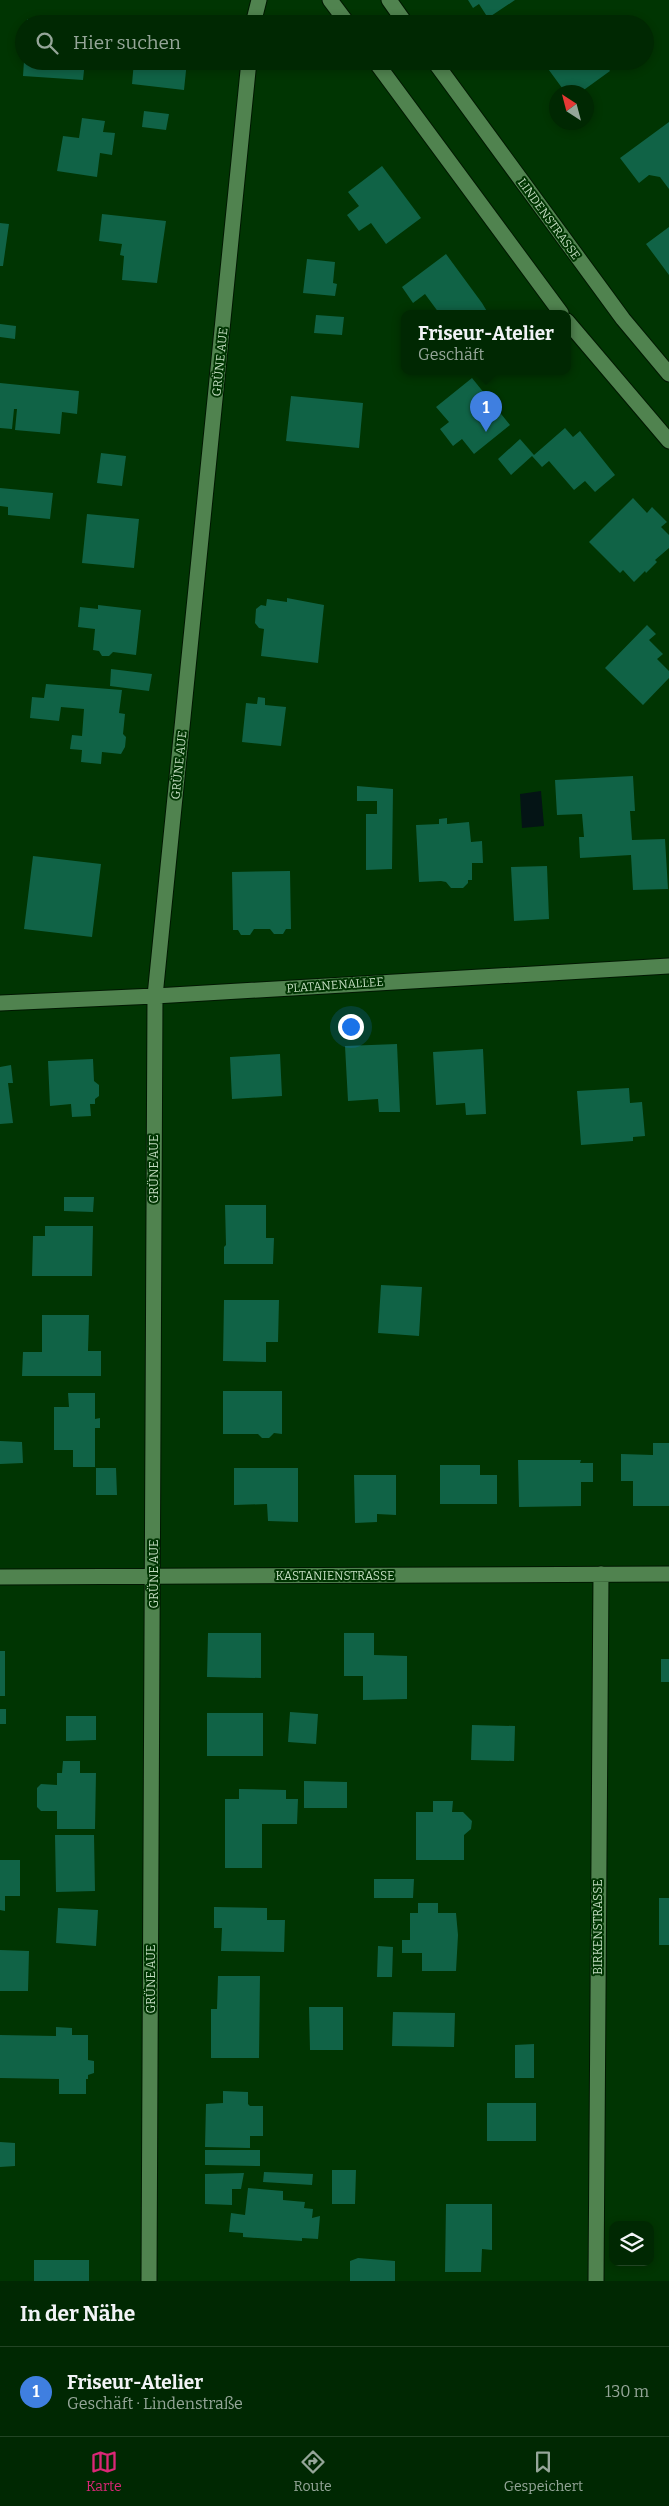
<!DOCTYPE html>
<html lang="de">
<head>
<meta charset="utf-8">
<style>
	body { margin:0; font-family:Bitter,serif; background:#0e3411; color:#f1f3f6 }
	.controls { position:absolute; right:15px; bottom:15px; display:grid; overflow:hidden; border-radius:10px; box-shadow:0 2px 8px #0003 }
	.controls button { width:45px; height:45px; display:grid; place-items:center; padding:0; border:0; border-bottom:1px solid #224424; background:#002802; color:#f1f3f6; font:25px sans-serif }
	.compass { position:absolute; left:549px; top:85px; width:45px; height:45px; border-radius:50%; background:#002802; box-shadow:0 2px 8px #0003; rotate:324deg }
	.you { position:absolute; left:350px; top:1026px; width:18px; height:18px; margin:-12px; border:4px solid #fff; border-radius:50%; background:#1a73e8; box-shadow:0 0 0 8px #1a73e833 }
	.badge { display:grid; place-items:center; width:32px; height:32px; border-radius:50%; background:#db2777; color:#fff; font-size:16px; font-weight:700 }
	.pin { position:absolute; translate:-50% -41px; filter:drop-shadow(0 1px 2px #0008) }
	.pin::after { content:''; position:absolute; top:26px; width:18px; height:15px; background:inherit; clip-path:polygon(0 0,100% 0,50% 100%) }
	.popup { position:absolute; left:401px; top:310px; width:170px; height:65px; box-sizing:border-box; display:grid; place-content:center; border-radius:10px; background:#002802; filter:drop-shadow(0 1px 4px #0005); font-size:16px; white-space:nowrap; color:#95a699 }
	.popup b { font-size:19px; color:#f1f3f6 }
	.popup::after { content:''; position:absolute; left:50%; top:100%; margin-left:-10px; border:10px solid transparent; border-top-color:#002802 }
	.list { margin:0; padding:0; list-style:none }
	h2 { display:flex; justify-content:space-between; align-items:center; height:65px; margin:0; padding:0 20px; font-size:21px }
	h2 small { font-size:16px; font-weight:400; color:#95a699 }
	.list li { display:grid; grid-template-columns:32px 1fr auto; gap:15px; align-items:center; box-sizing:border-box; height:90px; padding:0 20px; border-top:1px solid #224424 }
	.list b { display:block; font-size:19px; white-space:nowrap }
	.list p { margin:0; font-size:16px; white-space:nowrap; color:#95a699 }
	.list em { font-size:16px; font-style:normal; color:#95a699 }
	.icon { flex:none; width:28px; height:28px; fill:none; stroke:currentColor; stroke-width:2; stroke-linecap:round; stroke-linejoin:round }
	.map { position:relative; flex:none; width:669px; height:2281px; overflow:hidden }
	.search { position:absolute; background:#002802; box-shadow:0 2px 8px #0003; left:15px; right:15px; top:15px; height:55px; display:flex; align-items:center; gap:12px; box-sizing:border-box; padding:0 18px; border-radius:28px; color:#95a699; font-size:19px }
	.sheet { height:155px; background:#002802 }
	nav { display:flex; justify-content:space-around; align-items:center; box-sizing:border-box; height:70px; border-top:1px solid #224424; background:#002802; font-size:14px; color:#95a699 }
	nav a { display:grid; justify-items:center; gap:2px }
	nav .on { color:#db2777 }
	.map>svg:first-child { display:block }
</style>
</head>
<body>
<div class="map">
<svg width="669" height="2281" viewBox="0 0 669 2281">
	<rect width="100%" height="100%" fill="#003502"/>
	<path fill="#041415" d="M541,791l3,35 -22,2 -2,-34z"/>
	<path fill="#106346" d="M468,0h47l-27,18 -9,-14 -6,4z
		M27,19l47,3v2h-47z
		M24,61h61l-2,19 -60,-4z
		M134,61h53l-3,29 -52,-6z
		M553,61h50l7,10 -29,21h-16l-19,-26z
		M144,111l25,3 -3,16 -24,-3z
		M82,118l23,3 -2,11 12,1 -3,22 -12,-2 -3,24 -40,-6 6,-35 16,2z
		M669,122v67l-9,-12 -11,-2 -10,8 -19,-25z
		M382,166l39,52 -35,26 -15,-21 -12,8 -12,-16 12,-9 -11,-14z
		M102,214l64,7 -9,62 -35,-3 2,-24 -4,-1 2,-11 -23,-3z
		M0,223l9,1 -6,42h-3z
		M669,227v48l-23,-31z
		M446,254l36,49 6,10h-49l-14,-19 -12,9 -11,-16z
		M307,259l28,3 -2,21 4,1 -2,12 -32,-3z
		M316,315l28,2 -2,18 -28,-2z
		M0,324l16,2 -1,13 -15,-2z
		M472,378l38,47 -36,29 -12,-15 -9,7 -13,-17 9,-7 -13,-15z
		M0,383l79,8 -2,23 -15,-2 -2,22 -45,-4 2,-21h-3l-2,20 -12,-1z
		M291,396l72,7 -4,45 -73,-7z
		M565,428l8,9 7,-6 35,44 -20,17 -10,-11 -11,9 -25,-29 -7,6 -10,-11 -21,19 -13,-16 22,-20 14,16z
		M101,453l25,3 -4,30 -25,-3z
		M0,488l53,5 -3,26 -42,-4v-8l-8,-1z
		M633,498l14,15 5,-6 15,15 -6,5 8,8v13l-14,12 2,2 -11,11 -1,-2 -11,11 -11,-12 -3,3 -31,-31z
		M87,514l52,5 -5,49 -52,-5z
		M287,598l37,7 -6,58 -57,-7 3,-27 -5,-1 -4,-5 1,-14 5,-4 5,1 1,-7 20,3z
		M98,605l43,5 -5,45 -23,-3 -4,4h-7l-3,-5 -6,-1 2,-21 -17,-2 2,-20 18,2z
		M647,625l9,9 -7,6 14,14 -6,5 12,12v7l-26,27 -38,-37z
		M111,669l41,5 -3,17 -39,-5z
		M46,684l76,6 -3,23 6,1 -2,20 3,3 -1,10 -4,7 -19,-2 -1,12 -20,-2 1,-12 -12,-1 2,-14 10,1 2,-27 -23,-2 -2,14 -29,-3 2,-21 12,1z
		M258,697l7,1v7l21,2 -5,39 -39,-4 4,-39 11,1z
		M633,776l2,35h-5l2,29 33,-1 3,50 -35,1 -2,-35 -51,3 -1,-21h5l-2,-23 -25,1 -2,-35z
		M357,786l36,3 -1,80 -26,1v-56h11v-13h-20z
		M447,818v6l22,-2 2,20 11,-1 1,22h-11v17h-4v3l-5,5h-12l-5,-6 -5,-1 -22,1 -3,-57 23,-1v-5z
		M33,856l68,8 -9,73 -68,-8z
		M547,866l2,53 -35,2 -3,-54z
		M290,871l1,58h-5l-3,5h-9l-4,-5h-16l-4,6h-9l-3,-5h-5l-1,-58z
		M397,1044l3,68h-21l-1,-13 -30,2 -3,-55z
		M483,1049l3,65 -20,1 -1,-12 -29,2 -3,-53z
		M280,1054l2,42 -50,3 -2,-42z
		M93,1059l1,22 5,4v11l-4,3v5h-5l1,12 -19,1 -1,-13 -21,2 -2,-45z
		M11,1065l2,18h-5l5,40 -13,1v-57z
		M629,1088l1,15 12,-1 3,34 -12,1v4l-52,4 -4,-54z
		M64,1197h30l-1,15 -29,-1z
		M225,1205h41v33h8l-1,26h-49v-17l2,-2z
		M45,1226h48l-1,50h-60l1,-40h12z
		M381,1285l41,2 -3,49 -41,-3z
		M224,1300h55l-1,42h-12v20l-43,-1z
		M42,1315h47l-1,36h13v25h-79l1,-24h19z
		M223,1391h59v43l-8,-1 -5,5h-7l-4,-4h-35z
		M68,1393h27v26l5,-1v10h-5v39h-22v-17h-19v-43h15z
		M0,1441l22,1 1,21 -23,1z
		M653,1443h16v63h-36v-25h-12v-27l32,1z
		M518,1460h63l-1,3h13v19h-12v24l-62,1z
		M440,1465h40v10h17v29h-57z
		M96,1468h20l1,27h-21z
		M234,1468h64v54l-30,-1 -1,-17 -33,1z
		M354,1475h42v40l-19,-1v8l-22,1z
		M208,1633h53v45l-54,-1z
		M344,1633h30v22l33,1v43l-44,1v-24h-19z
		M0,1651h5v45h-5z
		M661,1659h8v23h-8z
		M0,1709h6v15h-6z
		M290,1712l28,2 -2,30 -28,-2z
		M207,1713h56v43h-56z
		M66,1716h30v24l-30,1z
		M472,1725l43,1 -1,35 -43,-1z
		M63,1761h17v12h16l-1,56h-38v-18h-16l-4,-4v-19l4,-4 16,1v-12h5z
		M304,1781l43,1v26h-43z
		M239,1789l47,1v9h12l-1,25h-35v44h-37v-69h14z
		M433,1801h20l-1,11h11l9,9 -1,8 -7,6v25h-48v-48h17z
		M55,1835h39l1,56 -39,1z
		M0,1860h20v36h-15v15l-5,-1z
		M374,1879h40l-1,19h-39z
		M659,1898h10v47h-10z
		M418,1903h20v10h18l2,22 -2,36h-34v-18h-20v-13h8v-27h8z
		M214,1907l53,1v12h18l-1,32 -63,-1 1,-23h-8z
		M58,1908l40,2 -2,36 -40,-3z
		M378,1946l15,1 -1,30h-15z
		M0,1950l29,1 -1,40h-28z
		M218,1976h42l-1,82h-48v-49h6z
		M309,2007h34v43h-33z
		M393,2012l62,1 -1,34 -62,-1z
		M56,2027l16,1v7h16v25l6,1v12l-6,2v4h-2v15h-27v-15l-59,-1v-43l56,1z
		M534,2044v34h-19v-33z
		M223,2091l25,1v12l2,2h13v30h-13v12l-45,-1 1,-43 17,-1z
		M487,2103h49v38h-49z
		M0,2142l15,1v23l-15,1z
		M205,2150h55v16l-55,-1z
		M332,2170h24l-1,34h-23z
		M264,2172l49,2 -1,11 -49,-3z
		M244,2173l-3,16h-9v16l-27,-1v-30z
		M248,2188l35,3v9l22,2 -1,6 9,1 -1,9 8,-2 -2,23 -16,-1v3l-59,-4v-4l-14,-1 2,-19 14,2z
		M446,2204h46v46l-10,-1 -1,23h-36z
		M358,2258l37,3v20h-45v-20z
		M34,2260h55v21h-55z"/>
	<g fill="none" stroke-linecap="round" stroke-linejoin="round">
		<g stroke="#011802" stroke-width="17">
			<path id="minor" d="M330,0l18,24
				M389,0l17,24
				M253,24l6,-24
				M375,61l186,252
				M434,61l189,258 46,55
				M567,321l102,120
				M0,1003l155,-7 514,-30
				M0,1577l669,-3
				M149,2281l6,-1285 94,-935
				M596,2281l5,-707"/>
		</g>
		<use href="#minor" stroke="#50834f" stroke-width="15"/>
	</g>
	<g text-anchor="middle" dominant-baseline="central" stroke-width="4" stroke-linejoin="round" paint-order="stroke">
		<g font-size="12" fill="#c2dcc0" stroke="#003502">
			<text transform="translate(549 219) rotate(54)">LINDENSTRASSE</text>
			<text transform="translate(220 362) rotate(-84)">GRÜNE AUE</text>
			<text transform="translate(179 765) rotate(-84)">GRÜNE AUE</text>
			<text transform="translate(335 985) rotate(-4)">PLATANENALLEE</text>
			<text transform="translate(154 1169) rotate(-90)">GRÜNE AUE</text>
			<text transform="translate(154 1574) rotate(-90)">GRÜNE AUE</text>
			<text x="335" y="1576">KASTANIENSTRASSE</text>
			<text transform="translate(598 1927) rotate(-90)">BIRKENSTRASSE</text>
			<text transform="translate(151 1979) rotate(-90)">GRÜNE AUE</text>
		</g>
	</g>
</svg>
<div class="controls">
<button><svg class="icon" aria-label="layers" viewBox="0 0 24 24"><path d="M12 4l9 5-9 5-9-5zM3 14l9 5 9-5"/></svg></button>
</div>
<svg class="compass" viewBox="-18 -18 36 36"><path d="M0-13l5 13h-10z" fill="#e53935"/><path d="M0 13l5-13h-10z" fill="#95a699"/></svg>
<div class="you"></div>
<div class="pin badge" style="left:486px;top:432px;background:#3f7fe0">1</div>
<div class="popup"><b>Friseur-Atelier</b>Geschäft</div>
<div class="search"><svg class="icon" aria-label="search" viewBox="0 0 24 24"><circle cx="10" cy="10" r="6"/><path d="M15 15l6 6"/></svg>Hier suchen</div>
</div>
<section class="sheet">
<h2>In der Nähe<small></small></h2>
<ul class="list">
<li><span class="badge" style="background:#3f7fe0">1</span><div><b>Friseur-Atelier</b><p>Geschäft · Lindenstraße</p></div><em>130 m</em></li>
</ul>
</section>
<nav>
<a class="on"><svg class="icon" aria-label="map" viewBox="0 0 24 24"><path d="M3 6l6-2 6 2 6-2v14l-6 2-6-2-6 2zM9 4v14M15 6v14"/></svg>Karte</a>
<a><svg class="icon" aria-label="directions" viewBox="0 0 24 24"><path d="M12 3l9 9-9 9-9-9zM9 14v-3h6M13 9l2 2-2 2"/></svg>Route</a>
<a><svg class="icon" aria-label="saved" viewBox="0 0 24 24"><path d="M7 4h10v16l-5-4-5 4z"/></svg>Gespeichert</a>
</nav>
</body>
</html>
